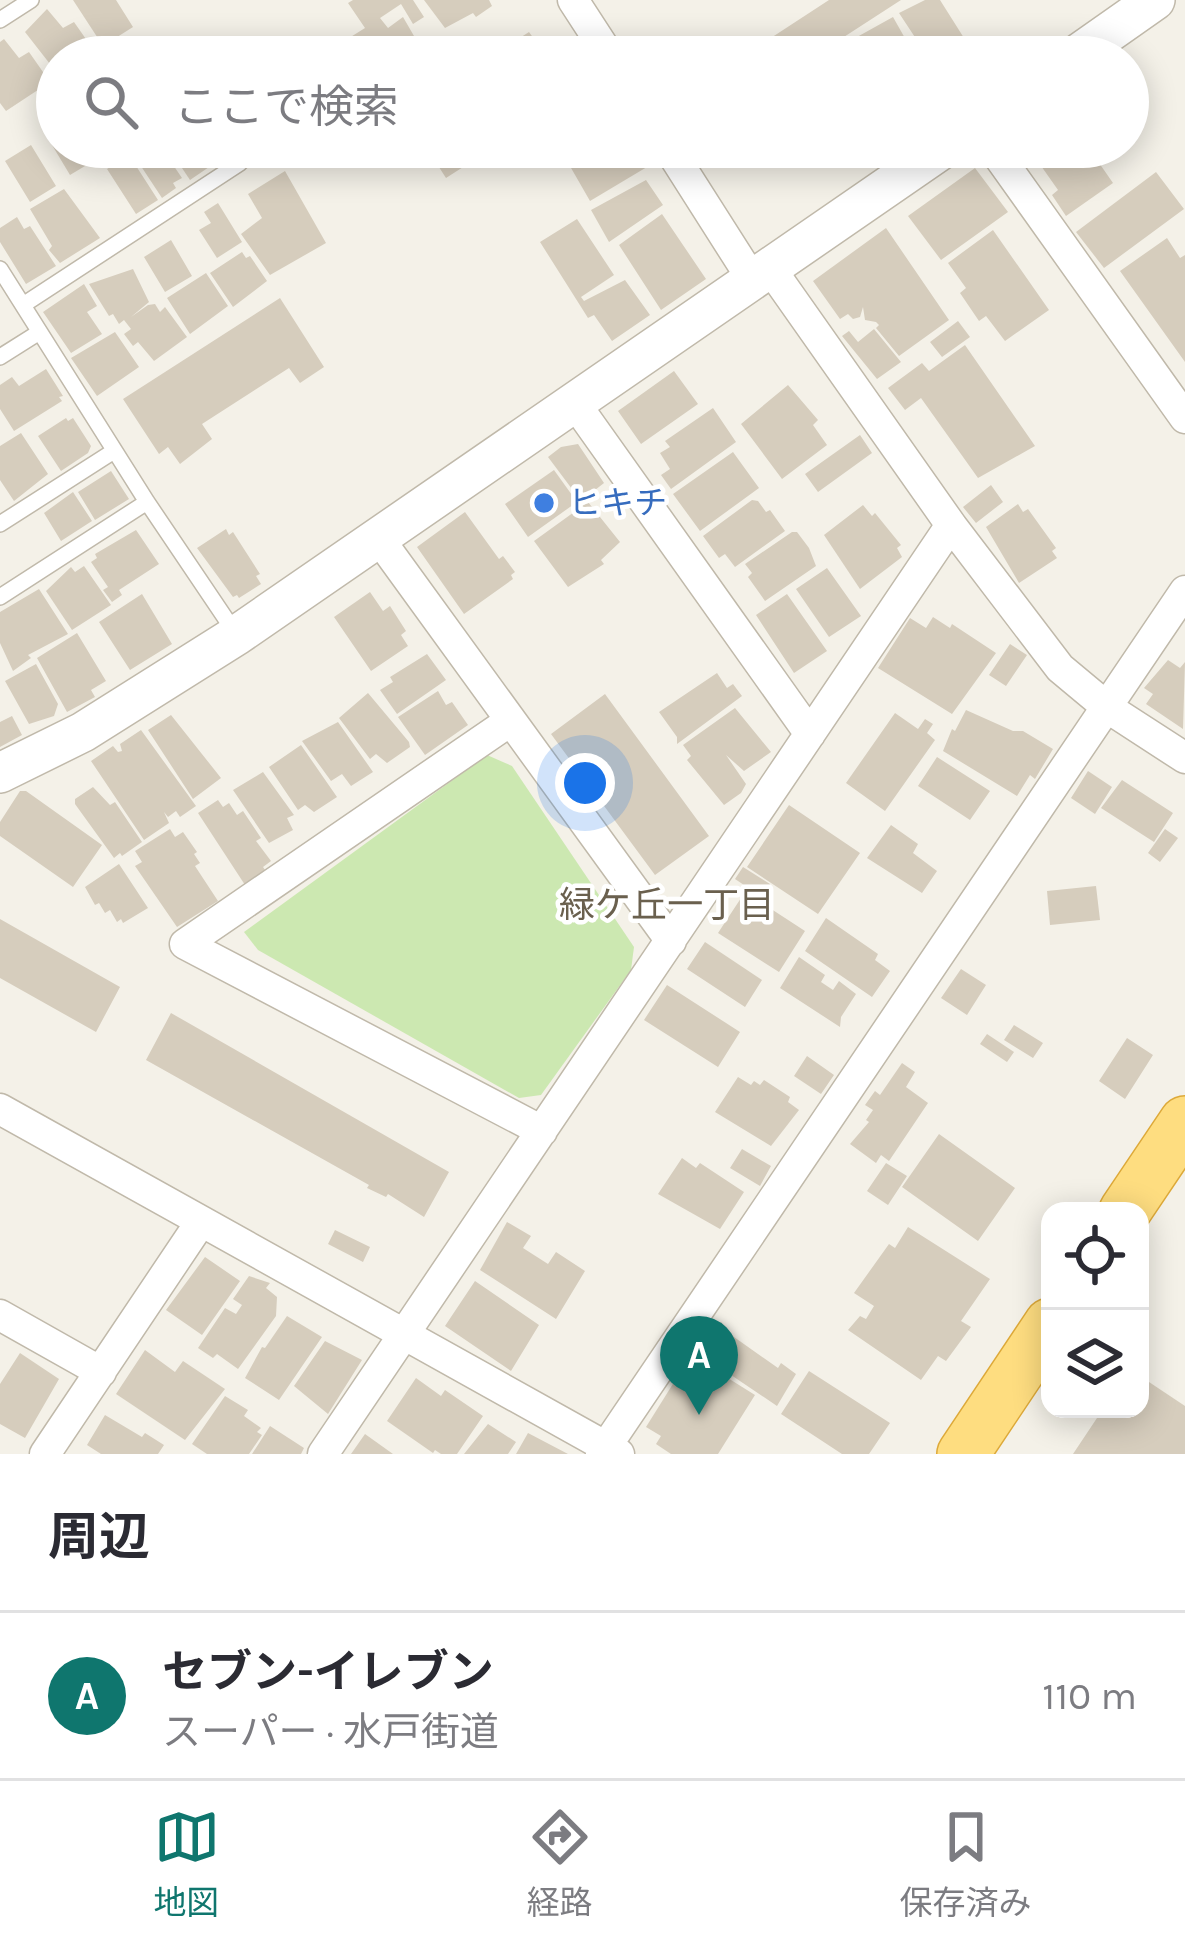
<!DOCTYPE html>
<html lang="ja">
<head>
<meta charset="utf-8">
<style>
	body { margin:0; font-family:Karla,"Noto Sans JP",sans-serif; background:#f7f7f7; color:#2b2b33 }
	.controls { position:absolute; right:36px; bottom:36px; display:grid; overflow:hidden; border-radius:24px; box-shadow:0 6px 30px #0003 }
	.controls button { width:108px; height:108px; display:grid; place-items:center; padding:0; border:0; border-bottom:3px solid #e1e1e2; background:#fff; color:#2b2b33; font:60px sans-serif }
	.you { position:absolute; left:585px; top:783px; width:42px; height:42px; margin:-30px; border:9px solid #fff; border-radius:50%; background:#1a73e8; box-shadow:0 0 0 18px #1a73e833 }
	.badge { display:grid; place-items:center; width:78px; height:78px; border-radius:50%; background:#0f766e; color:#fff; font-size:39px; font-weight:700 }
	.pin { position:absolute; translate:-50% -99px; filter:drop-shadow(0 3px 6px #0008) }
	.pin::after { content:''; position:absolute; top:63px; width:42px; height:36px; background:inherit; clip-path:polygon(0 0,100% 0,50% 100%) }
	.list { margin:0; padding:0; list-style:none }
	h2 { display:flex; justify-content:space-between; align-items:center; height:156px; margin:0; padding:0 48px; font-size:51px }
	h2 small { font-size:39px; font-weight:400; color:#7c7c81 }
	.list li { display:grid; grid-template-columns:78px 1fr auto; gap:36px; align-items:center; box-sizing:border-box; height:168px; padding:0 48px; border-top:3px solid #e1e1e2 }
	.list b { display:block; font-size:45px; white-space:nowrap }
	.list p { margin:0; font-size:39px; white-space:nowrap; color:#7c7c81 }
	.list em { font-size:39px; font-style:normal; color:#7c7c81 }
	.icon { flex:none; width:66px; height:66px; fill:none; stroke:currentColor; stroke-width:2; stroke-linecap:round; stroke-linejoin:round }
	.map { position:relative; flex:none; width:1185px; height:1454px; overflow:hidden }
	.search { position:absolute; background:#fff; box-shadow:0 6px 30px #0003; left:36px; right:36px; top:36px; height:132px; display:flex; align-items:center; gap:30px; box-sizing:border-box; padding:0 42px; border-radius:66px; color:#7c7c81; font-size:45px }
	.sheet { height:324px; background:#fff }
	nav { display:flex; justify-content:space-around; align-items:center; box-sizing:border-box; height:168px; border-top:3px solid #e1e1e2; background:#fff; font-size:33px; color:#7c7c81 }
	nav a { display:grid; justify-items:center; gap:6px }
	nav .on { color:#0f766e }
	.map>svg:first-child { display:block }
</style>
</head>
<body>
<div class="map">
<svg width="1185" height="1454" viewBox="0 0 1185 1454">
	<rect width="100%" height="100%" fill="#f4f1e8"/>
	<path fill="#cce8b1" d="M487,755l25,11 122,181 -3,23 -90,125 -22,3 -261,-148 -14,-18z"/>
	<path fill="#d6cdbd" d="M73,0h43l17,27 -30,19z
		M353,0h60l11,17 -11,7 -12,-20 -21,14 8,10 15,-11 22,38 -63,2 -13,-19 16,-10 -17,-25z
		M424,0h65l3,6 -16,11 -3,-4 -28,15z
		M829,0h72l-88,57h-50l-6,-10z
		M925,0h15l36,57h-48l-29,-44z
		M47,9l16,19 11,-6 21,30 -7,5h-31v16l-32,-41z
		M893,17l13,23 -7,4 4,8 -8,5h-38l-9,-15z
		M529,32l8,11 6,-3 11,17h-64z
		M192,38l13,19h-42z
		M4,39l15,19 10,-6 21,30 -44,29 -6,-8v-61z
		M57,129v18h30l8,13 -25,15 -24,-40z
		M31,145l25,41 -26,16 -25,-41z
		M137,147h24l21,31 -9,5 3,5 -14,10 -31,-47z
		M168,147h32l12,18 -22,15z
		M426,147h55l4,6 -39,25z
		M559,147h89l9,14 -67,40z
		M1040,147h48l25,36 -47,33 -14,-21 6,-5 -26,-37z
		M129,155l29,45 -22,14 -29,-45z
		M975,168l33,44 -67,48 -33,-44z
		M285,171l41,72 -56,32 -29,-41 21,-16 -14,-24z
		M1156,172l28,37 -80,59 -28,-36z
		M646,180l17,25 -54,37 -18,-32z
		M64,189l36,49 -40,25 -11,-13 3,-4 -22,-37z
		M218,203l24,39 -25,16 -18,-28 12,-7 -7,-11z
		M662,214l44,65 -45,31 -42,-65z
		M17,217l7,12 6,-3 26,40 -30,18 -26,-42v-14z
		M577,219l37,56 -33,22 3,4 41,-21 25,35 -38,26 -18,-26 -6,3 -48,-76z
		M886,228l63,92 -50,36 -23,-28 3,-3 -3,-3 -11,-2 -2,-13 -3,10 -7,2 -5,-5 -8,5 -27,-38z
		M993,230l56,80 -44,31 -19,-25 -7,5 -19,-28 6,-5 -18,-25z
		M1167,238l13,20 5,-3v107l-65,-91z
		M171,240l21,36 -27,16 -21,-35z
		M242,252l4,6 4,-2 17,25 -34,26 -23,-34z
		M133,269l16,33 -18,15 17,-12 7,-1 5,8 5,-5 22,30 -33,24 -16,-19 -5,4 -9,-12 7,-5 -7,-9 -5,4 -6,-10 -4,2 -20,-32z
		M206,273l22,33 -38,28 -23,-36z
		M84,284l13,22 -10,6 15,22 -31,19 -28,-41z
		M280,298l44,69 -24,16 -11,-15 -87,56 10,15 -32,25 -12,-17 -9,7 -36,-55z
		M958,321l12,16 -28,20 -12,-15z
		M874,329l27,33 -24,17 -35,-43 7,-5 9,11z
		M115,332l24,35 -42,29 -26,-38z
		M965,345l70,101 -57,32 -57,-80 -16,12 -17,-22 34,-25 7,8z
		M46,369l17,27 -4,1 3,4 -48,30 -14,-22v-24l12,-8 7,9z
		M674,371l24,33 -57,40 -23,-33z
		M788,385l30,35 -5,5 14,20 -45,34 -41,-55z
		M713,408l23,34 -65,47 -10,-14 9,-6 -10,-16 10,-6 -5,-6z
		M66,418l2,3 5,-3 18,28 -3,7 -27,18 -23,-35z
		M21,433l27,41 -34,27 -14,-21v-34z
		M860,435l12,18 -54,39 -13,-18z
		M578,444l26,39 -23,18 -33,-44 13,-10z
		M733,452l26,36 -59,43 -27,-37z
		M554,470l23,32 -49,35 -23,-33z
		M111,471l18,28 -34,21 -17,-28z
		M991,485l12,17 -27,21 -13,-16z
		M73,492l19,29 -31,20 -17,-28z
		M752,500l6,1 8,11 4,-2 15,21 -50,36 -10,-13 -6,4 -16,-22z
		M588,502l32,40 -19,18 3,4 -36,23 -34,-46z
		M1018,504l5,8 5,-3 28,39 -4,3 5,7 -38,25 -33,-56z
		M863,505l9,11 3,-3 26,32 -4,3 5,9 -42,32 -36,-54z
		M465,512l34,47 4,-3 12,16 -4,3 2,4 -49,35 -47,-67z
		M226,529l3,6 4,-3 27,42 -4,2 5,8 -22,14 -2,-3 -4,2 -36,-49z
		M136,530l23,34 -40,26 3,5 -10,7 -9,-12 5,-3 -17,-25 6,-4 -2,-4z
		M792,532h5l12,16 7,18 -51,35 -17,-24 4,-4 -7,-9z
		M84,566l27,39 -39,25 -26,-39 25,-24 4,5z
		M827,568l34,48 -32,21 -33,-48z
		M39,589l29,45 -40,21 3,3 -18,13 -13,-28v-31z
		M370,592l13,19 7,-5 16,25 -5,4 7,11 -37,25 -37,-54z
		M142,594l30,50 -42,26 -31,-48z
		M787,594l40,57 -33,22 -38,-58z
		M933,617l17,11 2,-4 44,29 -44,61 -74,-46 32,-50 16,10z
		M77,633l29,48 -15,9 4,7 -28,15 -30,-54z
		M1010,644l17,11 -21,31 -17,-11z
		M427,654l19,26 -49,34 -17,-24 13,-8 -3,-5z
		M1168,660l12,8 5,-6 -2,67 -37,-25 7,-10 -9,-6z
		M36,664l22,40 -4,12 -25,8 -24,-43z
		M717,673l10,15 6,-4 9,12 -65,48v-7l-18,-25z
		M438,691l8,14 6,-3 16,23 -43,30 -27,-38z
		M368,693l41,49 1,5 -23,16 -11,-9 -6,5 -31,-41z
		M605,694l104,142 -54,39 -104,-141z
		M735,708l36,44 -27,19 -18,-16 20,29 -5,9 -17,12 -37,-45 4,-4 -8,-11z
		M966,710l47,21h10l30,18 -18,30 -5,-4 -13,21 -74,-45 9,-22 3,2z
		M895,713l23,16 7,-10 8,5 -6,9 8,7 -50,71 -39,-28z
		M171,715l50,63 -28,21 -45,-69z
		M12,716l10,19 -22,12v-25z
		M338,722l35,50 -22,14 -9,-12 -11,7 -29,-40z
		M141,730l55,76 -16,11 -4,-6 -8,6 -4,-5 5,11 -25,17 -53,-79 22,-15 5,6 4,-1 -2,-7z
		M301,745l36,52 -23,15 -9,-7 -7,5 -29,-43z
		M937,757l53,34 -20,29 -52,-34z
		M1088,771l24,16 -17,27 -24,-16z
		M263,772l31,43 -7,3 6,12 -24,13 -36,-53z
		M1122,780l51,33 -19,29 -53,-34z
		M93,787l17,18 5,-3 27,40 -20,14 -2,-3 -6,5 -39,-54v-5z
		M20,791h6l76,54 -29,42 -73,-51v-14z
		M218,800l5,7 6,-4 8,12 6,-4 18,27 -5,3 15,20 -8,6 2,3 -20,15 -47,-72z
		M789,805l71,48 -42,61 -71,-47z
		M891,825l27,19 -5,9 24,18 -15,22 -55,-35z
		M170,829l5,8 8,-5 14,20 -3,2 6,9 -5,3 23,35 -41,26 -42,-61 7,-4 -7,-11z
		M1165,829l13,9 -18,24 -12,-9z
		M119,864l29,44 -25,15 -2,-4 -4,3 -7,-12 -5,3 -6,-10 -4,2 -10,-18z
		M743,867l27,17 -8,13 -27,-18z
		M1096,886l4,34 -50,5 -3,-34z
		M745,892l60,39 -26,41 -61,-39z
		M826,918l52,36 -3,6 15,11 -18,26 -67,-46z
		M0,919l120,68 -24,45 -96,-54z
		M705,942l57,38 -17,27 -58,-38z
		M799,957l26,18 -4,7 12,8 6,-9 17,13 -15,23 -1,10 -60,-39z
		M961,969l25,16 -19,30 -26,-17z
		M667,985l73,47 -22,35 -74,-47z
		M171,1013l278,159 -25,45 -36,-23 -2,3 -19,-9 2,-3 -223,-125z
		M1014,1025l29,18 -10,15 -29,-18z
		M987,1034l27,18 -7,10 -27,-18z
		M1127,1038l26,17 -28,44 -26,-18z
		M807,1056l27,19 -13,19 -27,-18z
		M902,1063l13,9 -9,15 22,16 -39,58 -8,-6 -5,8 -26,-19 19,-22 -3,-2 7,-10 -8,-5 10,-14 5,4z
		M738,1077l13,8 3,-4 6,4 4,-5 26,17 -2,5 11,8 -28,36 -56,-34z
		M939,1134l76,54 -37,53 -76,-54z
		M742,1149l29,17 -11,20 -30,-18z
		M682,1158l14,10 4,-5 44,29 -24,37 -62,-35z
		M886,1163l21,13 -19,29 -21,-14z
		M507,1222l24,14 -8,12 25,16 8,-12 29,19 -29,48 -76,-49z
		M908,1227l82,52 -29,42 10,6 -25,34 -8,-5 -17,24 -73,-50 12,-14 6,3 8,-13 -20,-13 35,-49 6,4z
		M335,1230l35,17 -7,15 -35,-18z
		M205,1257l35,24 -38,54 -36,-25z
		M249,1276l21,7 -4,5 11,9 -1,19 -38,53 -21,-15 -4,4 -15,-10 27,-40 11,6 6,-9 -9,-6z
		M475,1281l64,44 -28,46 -66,-45z
		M287,1316l35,21 -43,63 -34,-22 17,-31 3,1z
		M721,1322l13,15 44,31 3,-5 15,11 -19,32 -77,-52z
		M325,1341l37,19 -34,54 -34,-28z
		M145,1350l30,22 8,-11 42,28 -40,51 -69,-46z
		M20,1353l39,26 -34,59 -25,-14v-40z
		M691,1355l64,40 -37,59h-47l-15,-10 5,-8 -15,-9z
		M809,1371l81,52 -21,31h-27l-61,-40z
		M1140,1376l45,30v48h-112l30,-45h37z
		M416,1378l25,18 4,-6 38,26 -26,38h-16l-6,-4 -2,3 -46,-32z
		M225,1396l23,14 -4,6 17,12 -4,4 5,3 -13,19h-42l-15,-10z
		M105,1415l37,22 3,-4 19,12 -6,9h-57l-14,-9z
		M488,1424l28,18 -8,12h-44z
		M270,1426l34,22 -3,6h-49z
		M528,1433l40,21h-52z
		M365,1434l28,20h-42z"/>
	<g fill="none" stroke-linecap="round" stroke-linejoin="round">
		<g stroke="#c0b9aa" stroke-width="18">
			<path id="service" d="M0,20l31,-20
				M0,269l147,233 89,132
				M23,305l217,-142
				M0,357l38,-24
				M0,524l114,-73
				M0,597l147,-95"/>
		</g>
		<g stroke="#c0b9aa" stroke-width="33">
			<path id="minor" d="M573,0l37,57
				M668,147l84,132
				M992,147l193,271
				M770,268l181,257 109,143 48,40 77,50
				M574,402l236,332
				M377,536l294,405
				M510,721l-325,223 357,187
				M0,1109l619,345
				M0,1315l101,57
				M45,1454l155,-231
				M323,1454l628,-929
				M601,1454l584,-863"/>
		</g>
		<g stroke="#c0b9aa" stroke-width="42">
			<path id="tertiary" d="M1074,57l81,-57
				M0,773l83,-41 154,-97 708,-488"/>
		</g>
		<g stroke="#dda939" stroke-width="54">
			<path id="trunk" d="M1125,1211l60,-89
				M963,1454l87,-130"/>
		</g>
		<use href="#service" stroke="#fff" stroke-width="15"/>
		<use href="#minor" stroke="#fff" stroke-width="30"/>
		<use href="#tertiary" stroke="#fff" stroke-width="39"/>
		<use href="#trunk" stroke="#fedd80" stroke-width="51"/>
	</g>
	<circle fill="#3f7fe0" stroke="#fff" stroke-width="4.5" cx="544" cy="503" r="12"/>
	<g text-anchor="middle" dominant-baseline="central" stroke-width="9" stroke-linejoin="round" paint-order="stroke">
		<g font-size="33" fill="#366cbe" stroke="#fff" text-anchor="start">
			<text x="568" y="503">ヒキチ</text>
		</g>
		<g font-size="36" fill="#6a604e" stroke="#fff">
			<text x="667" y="905">緑ケ丘一丁目</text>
		</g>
	</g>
</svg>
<div class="controls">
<button><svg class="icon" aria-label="locate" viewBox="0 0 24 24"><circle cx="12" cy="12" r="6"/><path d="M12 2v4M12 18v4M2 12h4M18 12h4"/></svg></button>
<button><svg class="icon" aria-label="layers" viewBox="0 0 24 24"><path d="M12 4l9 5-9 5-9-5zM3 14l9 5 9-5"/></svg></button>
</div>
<div class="you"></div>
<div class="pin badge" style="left:699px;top:1415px">A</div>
<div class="search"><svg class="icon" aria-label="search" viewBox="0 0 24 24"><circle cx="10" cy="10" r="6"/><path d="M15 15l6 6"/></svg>ここで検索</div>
</div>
<section class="sheet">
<h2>周辺<small></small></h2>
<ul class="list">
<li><span class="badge">A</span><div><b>セブン-イレブン</b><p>スーパー · 水戸街道</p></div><em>110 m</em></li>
</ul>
</section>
<nav>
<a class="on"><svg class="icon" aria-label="map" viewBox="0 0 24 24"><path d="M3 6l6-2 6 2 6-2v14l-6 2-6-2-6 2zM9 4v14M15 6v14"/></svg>地図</a>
<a><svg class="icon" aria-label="directions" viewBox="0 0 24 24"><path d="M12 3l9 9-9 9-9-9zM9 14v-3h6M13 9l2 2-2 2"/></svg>経路</a>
<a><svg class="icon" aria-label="saved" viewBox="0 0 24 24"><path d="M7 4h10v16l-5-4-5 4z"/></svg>保存済み</a>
</nav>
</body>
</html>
